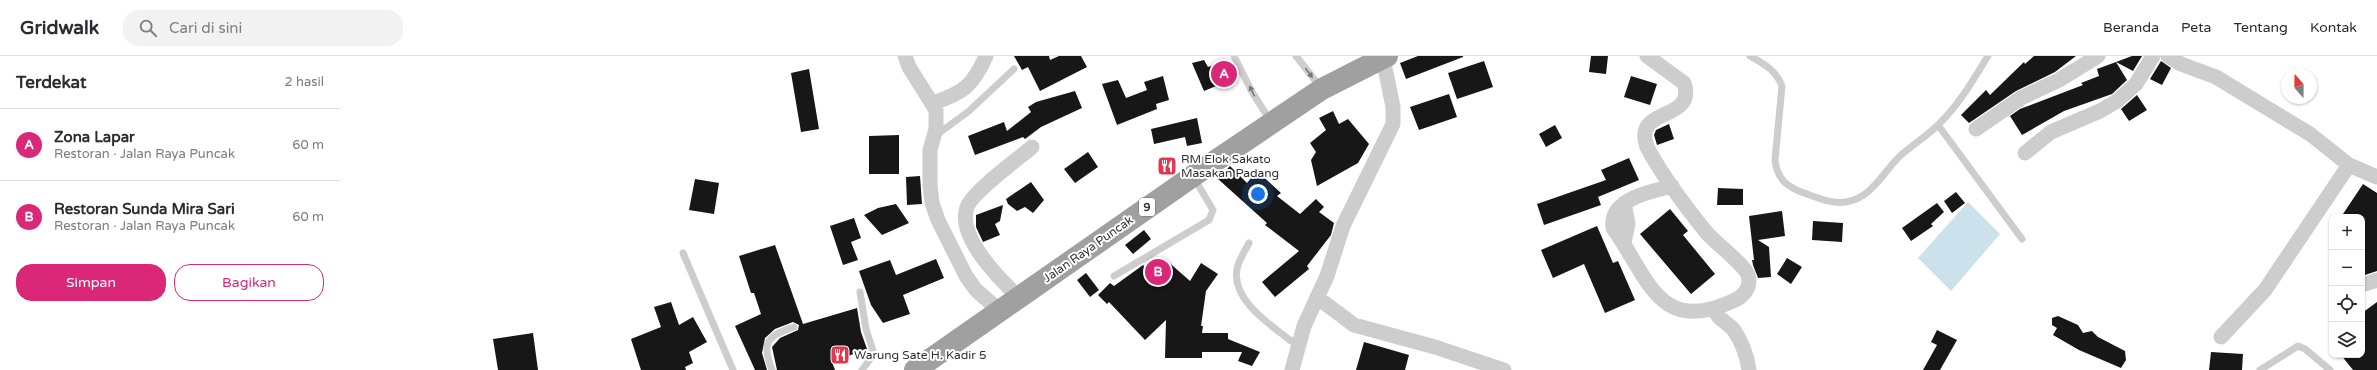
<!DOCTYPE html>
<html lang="id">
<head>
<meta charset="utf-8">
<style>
	body { margin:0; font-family:"Varela Round",sans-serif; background:#f2f2f3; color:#2b2b33 }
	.controls { position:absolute; right:12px; bottom:12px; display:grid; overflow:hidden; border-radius:8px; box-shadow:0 1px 3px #0004 }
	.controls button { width:36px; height:36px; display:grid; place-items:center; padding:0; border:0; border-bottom:1px solid #e1e1e2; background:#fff; color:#2b2b33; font:20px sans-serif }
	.compass { position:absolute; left:1941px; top:12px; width:36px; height:36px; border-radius:50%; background:#fff; box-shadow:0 1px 3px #0004; rotate:340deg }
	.you { position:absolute; left:918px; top:138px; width:14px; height:14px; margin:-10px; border:3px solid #fff; border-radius:50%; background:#1a73e8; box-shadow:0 0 0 6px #1a73e833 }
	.badge { display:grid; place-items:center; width:26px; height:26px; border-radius:50%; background:#db2777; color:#fff; font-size:13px; font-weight:700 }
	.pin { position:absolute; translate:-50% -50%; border:2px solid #fff; box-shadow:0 1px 4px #0006 }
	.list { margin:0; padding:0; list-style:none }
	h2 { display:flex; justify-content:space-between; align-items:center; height:52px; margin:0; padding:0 16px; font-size:17px }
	h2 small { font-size:13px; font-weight:400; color:#7c7c81 }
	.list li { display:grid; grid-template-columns:26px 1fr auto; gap:12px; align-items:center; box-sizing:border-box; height:72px; padding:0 16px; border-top:1px solid #e1e1e2 }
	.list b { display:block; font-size:15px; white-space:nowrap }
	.list p { margin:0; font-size:13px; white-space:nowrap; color:#7c7c81 }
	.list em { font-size:13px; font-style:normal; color:#7c7c81 }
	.actions { display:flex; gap:8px; padding:12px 16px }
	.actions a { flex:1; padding:9px 0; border:1px solid #db2777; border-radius:16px; text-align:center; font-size:14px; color:#db2777 }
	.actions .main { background:#db2777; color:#fff }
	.icon { flex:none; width:22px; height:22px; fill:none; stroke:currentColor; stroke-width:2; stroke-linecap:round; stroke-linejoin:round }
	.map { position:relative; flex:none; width:2037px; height:314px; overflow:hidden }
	header { display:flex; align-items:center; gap:24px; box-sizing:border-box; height:56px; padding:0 20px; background:#fff; border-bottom:1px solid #e1e1e2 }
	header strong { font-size:19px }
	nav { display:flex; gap:22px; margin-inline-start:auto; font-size:14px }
	.search { width:280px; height:36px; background:#f2f2f3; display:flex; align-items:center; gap:10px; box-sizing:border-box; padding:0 14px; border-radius:16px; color:#7c7c81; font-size:15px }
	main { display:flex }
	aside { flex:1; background:#fff }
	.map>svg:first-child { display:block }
</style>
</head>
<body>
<header>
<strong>Gridwalk</strong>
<div class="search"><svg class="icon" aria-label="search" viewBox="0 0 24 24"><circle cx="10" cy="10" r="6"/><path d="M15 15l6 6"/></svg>Cari di sini</div>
<nav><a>Beranda</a><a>Peta</a><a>Tentang</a><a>Kontak</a></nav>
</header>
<main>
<aside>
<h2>Terdekat<small>2 hasil</small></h2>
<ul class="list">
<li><span class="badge">A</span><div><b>Zona Lapar</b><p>Restoran · Jalan Raya Puncak</p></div><em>60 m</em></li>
<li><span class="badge">B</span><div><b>Restoran Sunda Mira Sari</b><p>Restoran · Jalan Raya Puncak</p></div><em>60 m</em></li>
</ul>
<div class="actions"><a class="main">Simpan</a><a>Bagikan</a></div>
</aside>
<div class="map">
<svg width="2037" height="314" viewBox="0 0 2037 314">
	<rect width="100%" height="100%" fill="#fff"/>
	<path fill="#cbe1ec" d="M1628,146l32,32 -49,57 -33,-33z"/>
	<path fill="#171717" d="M674,0h35l1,4 9,-4h22l6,11 -47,24 -12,-24 -6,3z
		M1078,0h45v1l-57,22 -6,-16z
		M1251,0h17l-2,18 -17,-2z
		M1694,0h42l-21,16 -39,19 -47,32 -8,-8 25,-25 4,5 34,-33 1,2z
		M1792,0h10l-9,15 -17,-9z
		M864,4l4,7 6,-2 7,19 -17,7 -12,-28z
		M1144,5l9,26 -36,12 -9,-26z
		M1821,5l10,7 -9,17 -12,-6z
		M1776,6l11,18 -15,14 -48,17 -42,24 -12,-19 10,-7 63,-24 -2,-2 18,-7 -2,-7z
		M469,13l10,60 -18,3 -10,-59z
		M823,20l6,24 -13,4 1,5 -40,16 -15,-41 16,-4 8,18 21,-8 -3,-8z
		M1291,20l26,8 -7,21 -26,-8z
		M735,35l7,17 -41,19 -16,12 -2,-2 -48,18 -7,-19 36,-14 3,9 24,-19 -3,-5 8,-5z
		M1109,38l8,23 -38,13 -9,-23z
		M1797,39l10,15 -18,11 -8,-12z
		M993,55l6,13 9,-5 21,25 -11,19 -41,23 -6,-26 5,-8 -6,-9 16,-13 -7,-12z
		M857,62l5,25 -15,3 -2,-9 -31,7 -3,-15z
		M1329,68l5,15 -17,6 -3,-10 2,-5z
		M1215,69l7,13 -16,9 -7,-13z
		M559,79v39h-30v-38z
		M748,96l10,15 -23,16 -11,-14z
		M1289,102l10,22 -41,17 3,8 -57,20 -7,-21 69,-24 -5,-10z
		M890,110l17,17 10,-12 24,22 -4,3 23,18 16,-15 8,8 -5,5 15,11 -3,12 -24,31 2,3 -34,28 -13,-15 37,-31 -34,-26 2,-2 -49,-44z
		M580,120l2,28 -15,1 -1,-28z
		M355,123l24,4 -5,31 -25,-4z
		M691,126l13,18 -11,13 -8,-6 -8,4 -9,-7 -2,-5z
		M2023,128l14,9v78l-15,5v-59h-21z
		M1378,132l25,1v16h-26z
		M1616,136l9,11 -13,10 -8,-12z
		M1597,147l7,9 -13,12 2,2 -22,15 -9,-13z
		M556,148l13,19 -27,12 -18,-20 14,-7z
		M663,149l-3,16 -5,3 5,11 -17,7 -7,-15v-12z
		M1330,153l18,22 -5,4 32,39 -24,20 -51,-60z
		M1442,155l3,25 -27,4 11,7 2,30 -13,1 -5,-13 -1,-5h2l-5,-44z
		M514,162l7,20 -10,4 7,18 -15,5 -13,-39z
		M1473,165l30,2 -1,19 -30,-2z
		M1257,170l16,37 5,-2 17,39 -30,13 -21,-49 -31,14 -12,-28z
		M804,174l7,9 -18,15 -8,-9z
		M435,189l28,79 54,-16 4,24 6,17 -35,13 3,8h-58l-5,-23 8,-9 18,-8 1,-5 -6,-3 -18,7 -10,9 -3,15 5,17h-12l-20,-44 26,-12 -7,-21h-3l-12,-37z
		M1447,202l15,9 -11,17 -14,-10z
		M596,203l8,19 -41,17 7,19 -27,9 -12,-18 -12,-34 31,-11 6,15z
		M825,203l25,22 11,-18 17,11 -12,17 -5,35h2l-1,7h26v6l32,13 -8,14 -14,-5 4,-9h-40v6h-37l1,-38 -21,20 -36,-38 -2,2 -9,-9 12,-12 4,3 29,-21 8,10z
		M746,217l13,17 -9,7 -13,-17z
		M331,246l8,23 14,-8 14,25 -18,10 4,11 -8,4 1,3h-45l-10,-31 30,-12 -7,-20z
		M2037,246v68h-24l-12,-15h21v-42z
		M1718,260l20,9 5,8 9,-2 6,6 27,14 1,9 -5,8 -42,-18 -26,-15 4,-7 -5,-3v-7z
		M1597,274l20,10 -17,30h-17l14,-25 -6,-3z
		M193,277l5,37h-40l-5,-31z
		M1024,286l45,13 -4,15h-49z
		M1871,296l32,2 -1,16h-33z"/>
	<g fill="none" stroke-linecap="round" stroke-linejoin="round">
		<path stroke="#cdcdcd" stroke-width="7" d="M894,0l18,36 18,28
			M956,0l25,32
			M1410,0c14,8 26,14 32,30l-7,74c2,19 12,27 29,33 14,5 27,11 42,9 26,-4 37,-30 54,-46 12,-11 27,-20 38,-31 21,-20 35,-45 50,-69
			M1598,69l84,114
			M595,80l34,-25 45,-42
			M909,187c-4,8 -10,16 -12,26 -6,31 34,56 54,72l9,-2
			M343,197l50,117
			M774,220l95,-56 4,-10 -19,-32
			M520,236l6,37 8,25 -12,16
			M432,314c-11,-28 -5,-34 22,-43
			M1920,314l38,-24 7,3 25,21"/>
		<path stroke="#cdcdcd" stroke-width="15" d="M565,0l4,11 27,43v19l-6,21v35l2,18 6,17 28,56 10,14 24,21
			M1307,0l37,27c13,40 -52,22 -37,64 16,30 38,59 59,85 9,11 38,32 42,43 4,12 -5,22 -15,26 -75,35 -85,-25 -120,-73 -4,-30 39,-36 59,-42
			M1828,0l13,8 35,13 94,57 39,31 28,12
			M593,47c30,-10 40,-17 53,-47
			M1636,73l45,-31 38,-18 39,-24
			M1685,97l26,-21 49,-21 17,-10 19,-17 17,-28
			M1284,147l4,21 -4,19
			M2022,229l15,-5
			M679,241c-19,-17 -65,-63 -51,-92 8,-16 49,-45 64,-58
			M978,242l36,27 81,22 69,23
			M1374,253c3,9 12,13 19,20 8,11 14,27 16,41
			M1881,281l44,-47 84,-125
			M952,314l12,-44 23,-50 16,-50 50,-102v-17l-9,-44 5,-7"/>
		<path stroke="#a0a0a0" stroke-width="22" d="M575,314l278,-194 129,-87 65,-33"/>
	</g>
	<defs><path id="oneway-solid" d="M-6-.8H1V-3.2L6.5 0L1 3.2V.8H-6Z"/></defs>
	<g fill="#777">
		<use href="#oneway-solid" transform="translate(969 17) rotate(53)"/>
		<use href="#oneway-solid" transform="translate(912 35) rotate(-116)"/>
	</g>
	<defs>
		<g id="restaurant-square" transform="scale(1)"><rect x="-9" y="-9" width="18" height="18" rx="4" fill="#e2374e" stroke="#fff"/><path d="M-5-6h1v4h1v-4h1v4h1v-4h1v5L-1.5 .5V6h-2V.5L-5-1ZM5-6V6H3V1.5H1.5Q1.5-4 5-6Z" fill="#fff"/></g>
	</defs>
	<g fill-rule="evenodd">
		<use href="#restaurant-square" x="827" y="110"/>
		<use href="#restaurant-square" x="500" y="299"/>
	</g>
	<g text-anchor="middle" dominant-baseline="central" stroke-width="4" stroke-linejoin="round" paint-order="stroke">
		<rect fill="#fff" stroke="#6e6e6e" stroke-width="1" x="799" y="142" width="16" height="18" rx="3"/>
		<g font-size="11" font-weight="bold" fill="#303030">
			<text x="807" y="151">9</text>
		</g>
		<g font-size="12" fill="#303030" stroke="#fff" text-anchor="start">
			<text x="841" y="103">RM Elok Sakato<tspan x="841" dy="14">Masakan Padang</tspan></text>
			<text x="514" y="299">Warung Sate H. Kadir 5</text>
		</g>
		<g font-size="12" fill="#303030" stroke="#fff">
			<text transform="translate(748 193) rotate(-35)">Jalan Raya Puncak</text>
		</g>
	</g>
</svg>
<div class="controls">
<button>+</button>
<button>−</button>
<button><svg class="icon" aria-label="locate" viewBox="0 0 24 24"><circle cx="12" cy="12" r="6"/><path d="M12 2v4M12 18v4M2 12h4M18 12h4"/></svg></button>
<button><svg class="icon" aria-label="layers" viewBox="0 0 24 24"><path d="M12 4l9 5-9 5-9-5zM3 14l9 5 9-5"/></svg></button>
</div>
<svg class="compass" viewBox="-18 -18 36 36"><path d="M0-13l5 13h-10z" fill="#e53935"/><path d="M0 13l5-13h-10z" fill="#7c7c81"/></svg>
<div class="you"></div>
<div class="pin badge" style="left:884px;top:18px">A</div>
<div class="pin badge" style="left:818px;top:216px">B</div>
</div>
</main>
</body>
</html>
